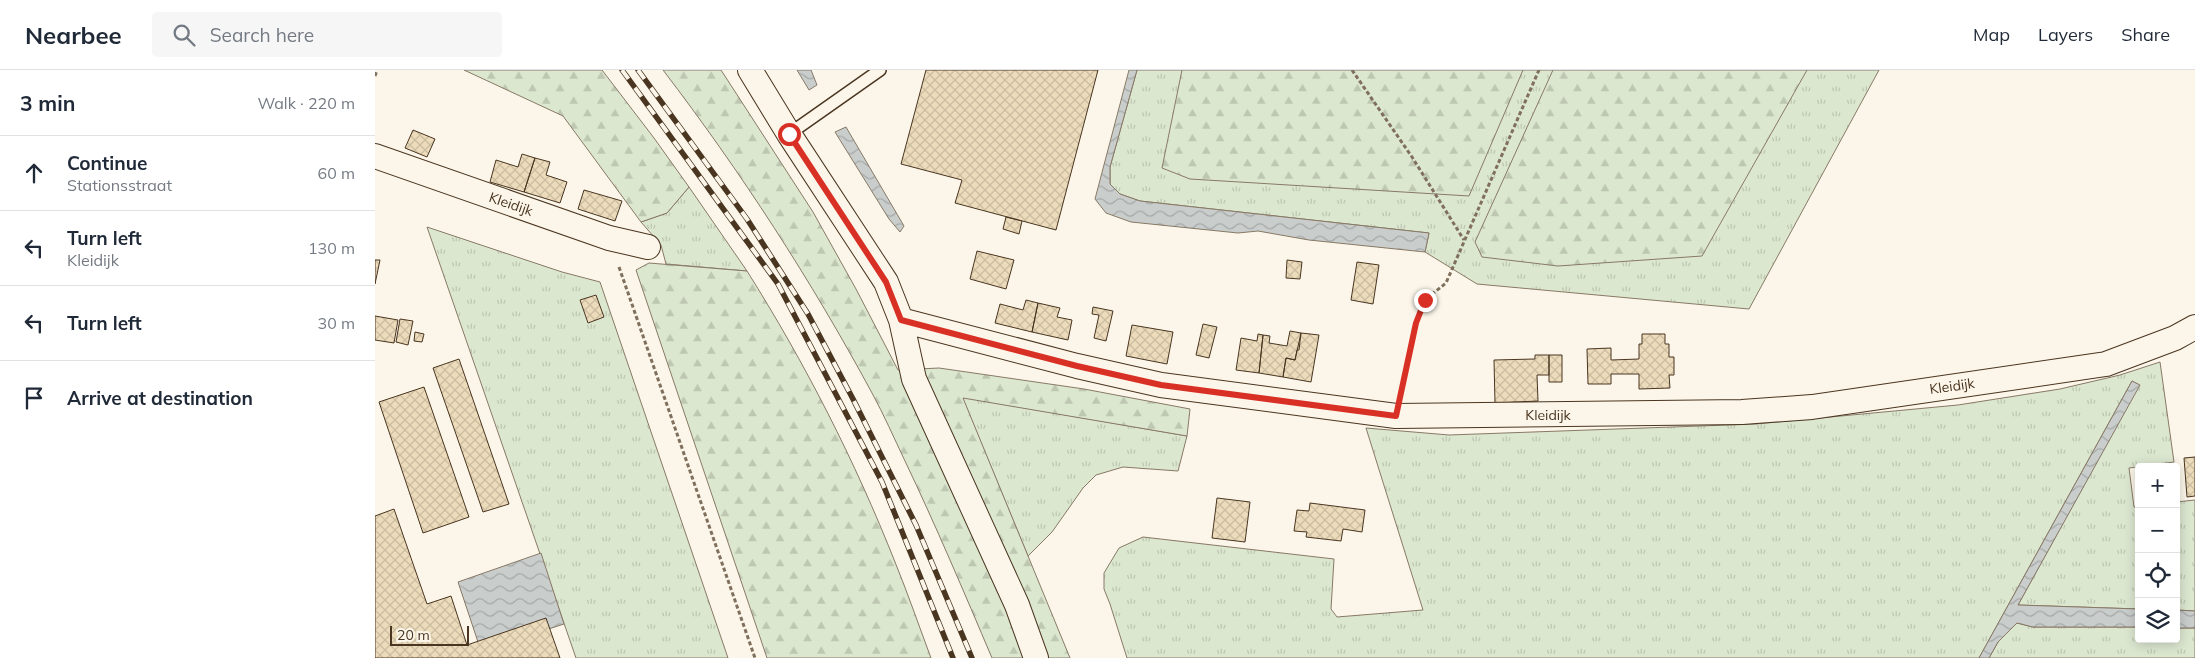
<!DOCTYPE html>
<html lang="en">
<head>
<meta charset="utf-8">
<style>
	body { margin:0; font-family:Mulish,sans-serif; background:#f6f6f7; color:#1f2937 }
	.controls { position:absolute; right:15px; bottom:15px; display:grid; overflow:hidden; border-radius:5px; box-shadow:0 2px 12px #0003 }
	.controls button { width:45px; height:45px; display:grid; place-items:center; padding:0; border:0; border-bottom:1px solid #e0e1e3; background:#fff; color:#1f2937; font:25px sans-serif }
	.scale { position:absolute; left:15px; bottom:12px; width:79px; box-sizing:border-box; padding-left:5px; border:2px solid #4a3520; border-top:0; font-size:14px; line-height:18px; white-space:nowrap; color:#4a3520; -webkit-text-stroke:4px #fbf6e9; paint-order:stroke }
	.stop { position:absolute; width:15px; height:15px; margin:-11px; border:4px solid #d93025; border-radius:50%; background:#fff }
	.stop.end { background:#d93025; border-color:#fff; box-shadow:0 1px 5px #0008 }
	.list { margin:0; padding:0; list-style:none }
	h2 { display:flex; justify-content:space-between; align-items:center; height:65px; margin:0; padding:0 20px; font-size:21px }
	h2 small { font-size:16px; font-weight:400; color:#747a83 }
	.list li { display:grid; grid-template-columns:32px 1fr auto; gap:15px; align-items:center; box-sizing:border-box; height:75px; padding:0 20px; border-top:1px solid #e0e1e3 }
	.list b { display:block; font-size:19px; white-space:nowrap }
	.list p { margin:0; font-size:16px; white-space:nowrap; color:#747a83 }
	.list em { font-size:16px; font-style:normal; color:#747a83 }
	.icon { flex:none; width:28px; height:28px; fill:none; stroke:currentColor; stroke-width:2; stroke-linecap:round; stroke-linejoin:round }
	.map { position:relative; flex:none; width:1820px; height:588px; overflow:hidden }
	header { display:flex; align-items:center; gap:30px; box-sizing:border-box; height:70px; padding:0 25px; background:#fff; border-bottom:1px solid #e0e1e3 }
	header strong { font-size:24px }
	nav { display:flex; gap:28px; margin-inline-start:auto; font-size:18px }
	.search { width:350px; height:45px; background:#f6f6f7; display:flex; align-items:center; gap:12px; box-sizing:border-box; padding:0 18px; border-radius:5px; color:#747a83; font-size:19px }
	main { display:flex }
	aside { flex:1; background:#fff }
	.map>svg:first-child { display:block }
</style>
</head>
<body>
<header>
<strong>Nearbee</strong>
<div class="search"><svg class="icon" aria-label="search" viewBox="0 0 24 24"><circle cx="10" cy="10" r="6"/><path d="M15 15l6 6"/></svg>Search here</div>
<nav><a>Map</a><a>Layers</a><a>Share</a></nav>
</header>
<main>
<aside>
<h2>3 min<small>Walk · 220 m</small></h2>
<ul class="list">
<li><svg class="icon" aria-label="ahead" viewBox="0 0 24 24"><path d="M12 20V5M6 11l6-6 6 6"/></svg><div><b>Continue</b><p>Stationsstraat</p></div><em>60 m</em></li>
<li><svg class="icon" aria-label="left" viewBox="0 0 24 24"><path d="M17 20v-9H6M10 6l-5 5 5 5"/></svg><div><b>Turn left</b><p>Kleidijk</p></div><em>130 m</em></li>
<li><svg class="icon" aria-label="left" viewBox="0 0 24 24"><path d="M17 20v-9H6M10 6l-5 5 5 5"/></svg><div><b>Turn left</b></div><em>30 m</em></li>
<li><svg class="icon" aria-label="arrive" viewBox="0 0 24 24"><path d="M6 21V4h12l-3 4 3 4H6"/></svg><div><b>Arrive at destination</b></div></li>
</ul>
</aside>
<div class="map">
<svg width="1820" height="588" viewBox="0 0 1820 588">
	<defs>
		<pattern id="grass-tufts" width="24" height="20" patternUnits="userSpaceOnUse" patternTransform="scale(1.25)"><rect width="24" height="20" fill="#dce7d0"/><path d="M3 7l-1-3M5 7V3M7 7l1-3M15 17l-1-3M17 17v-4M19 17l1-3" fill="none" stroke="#bec7b2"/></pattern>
		<pattern id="forest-firs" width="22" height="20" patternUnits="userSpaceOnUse" patternTransform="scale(1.25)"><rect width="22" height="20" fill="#dce7d0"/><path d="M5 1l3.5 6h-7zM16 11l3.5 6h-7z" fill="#bec7b2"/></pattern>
		<pattern id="water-waves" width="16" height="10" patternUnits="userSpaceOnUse" patternTransform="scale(1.25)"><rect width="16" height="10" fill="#c9cecd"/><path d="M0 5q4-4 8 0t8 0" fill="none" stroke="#a5a8a6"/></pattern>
		<pattern id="building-cross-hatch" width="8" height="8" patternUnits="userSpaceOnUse" patternTransform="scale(1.25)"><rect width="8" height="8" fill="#ecdcbc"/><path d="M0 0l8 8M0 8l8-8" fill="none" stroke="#ccbda1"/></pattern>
	</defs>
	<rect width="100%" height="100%" fill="#fbf6e9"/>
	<path fill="url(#grass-tufts)" stroke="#887966" d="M762,0h742l-130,239 -272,-25 -52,-32 4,-19 -289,-32 -20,-7 -10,-10v-17z
		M314,117l58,84 -81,-7 -5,-19 -20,-23 26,-9z
		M52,157l135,45 38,10 128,376h-152z
		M1785,292l14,100 -45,6 5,39h5v102l-121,-4 121,-220 -7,-4 -153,277h-852l-17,-54 -6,-15v-16l15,-25 24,-11 191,22 -3,50 6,8 86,-7 -57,-182 83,7 307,-11 202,-19 102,-16 60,-14z
		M587,327l225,39 -9,35 -55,-4 -27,8 -13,13 -31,44 -24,24z
		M1820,430v111l-19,-1v-108z
		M1642,553l16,4h106v12h37v-11h19v30h-206l9,-16z"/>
	<path fill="url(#forest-firs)" stroke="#887966" d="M89,0h138l52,68 35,49 -22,26 -26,9 -78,-106z
		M288,0h58l92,142 43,77 42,81 41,-2 145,21 106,20 -3,27 -224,-38 107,260h-78c-28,-66 -56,-132 -87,-197 -11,-23 -21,-46 -33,-68 -61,-113 -131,-221 -209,-323z
		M807,0h341l-54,126 -279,-17 -28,-11z
		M1178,0h254l-105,186 -144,10 -76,-9 -7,-15z
		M274,193l98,8c58,92 108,190 148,291 13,32 24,64 36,96h-164l-131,-388z"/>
	<path fill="url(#water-waves)" stroke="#887966" d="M422,0h14l6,15 -8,5z
		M754,0h8l-27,97v17l10,10 20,7 289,32 -4,19 -116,-12 -51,-9 -20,2 -107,-11 -25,-9 -11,-14z
		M471,57l58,99 -4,6 -11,-13 -54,-87z
		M1757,311l8,4 -122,220 121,4v18h-106l-16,-4 -19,19 -9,16h-10z
		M166,483l23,71 -83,27 -23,-69z
		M1801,540l19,1v17h-19z"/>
	<path fill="url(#building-cross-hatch)" stroke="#4a3520" d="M551,0h172l-42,160 -101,-27 7,-23 -61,-16z
		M38,60l22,9 -8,18 -22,-9z
		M147,84l13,4 -11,34 -34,-10 6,-22 22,7z
		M160,88l15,4 -4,13 21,7 -7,21 -36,-11z
		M209,120l38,11 -7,20 -37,-12z
		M631,147l16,4 -3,13 -16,-5z
		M602,181l37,9 -8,29 -36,-10z
		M0,190h5l-5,24z
		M912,190l15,2 -2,17 -14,-1z
		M982,192l22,3 -6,39 -22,-4z
		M221,225l8,22 -16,6 -8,-23z
		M651,230l12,3 -6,29 -37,-9 5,-19 23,6z
		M663,233l22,5 -3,9 15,3 -4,20 -36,-8z
		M718,237l20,4 -7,30 -12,-3 5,-23 -7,-1z
		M0,246l23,4 -4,23 -19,-3z
		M25,249l13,2 -5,24 -12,-3z
		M828,254l14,3 -8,31 -13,-3z
		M757,255l41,7 -6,32 -41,-8z
		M915,261l11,2 -2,17h-2l-2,10 -9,-2 -3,19 -24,-4 4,-38 7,1 -1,7 18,3z
		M40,262l9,2 -2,8 -8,-1z
		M926,263l18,2 -8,47 -28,-5 3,-19 9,2z
		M883,264l5,1 -4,38 -23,-3 5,-32 16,3z
		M1267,264h23v10h4v13h5v18h-5l1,13 -31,1v-15h-28v10h-23l-1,-35 24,-1v12l28,-1v-15h3z
		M1160,285h14v20h-12l1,26 -43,2 -1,-43 41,-1z
		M1174,285h13v27h-13z
		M84,289l50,145 -26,8 -50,-144z
		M49,317l45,130 -46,16 -44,-131z
		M1820,387v39l-8,1 -3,-39z
		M842,428l33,4 -5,40 -33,-4z
		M935,433l55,7 -3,22 -19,-3 -2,12 -35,-4 1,-5 -13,-1 3,-21 12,1z
		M19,439l33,95 24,-8 16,49 79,-27 14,40h-185v-142z"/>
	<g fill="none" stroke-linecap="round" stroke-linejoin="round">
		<g stroke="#4a3520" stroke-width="14">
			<path id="lane" d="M414,64l91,-64"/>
		</g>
		<g stroke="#4a3520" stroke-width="26">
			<path id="street" d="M375,0l39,64 97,148 15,38 13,59 103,226 19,53
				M0,86l234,82 39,9
				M526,250l176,46 84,19 235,31 346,-4 70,-5 294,-43 69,-26 20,-11"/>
		</g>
		<path stroke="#7f6f5c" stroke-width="3" stroke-dasharray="4 2.5" stroke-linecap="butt" d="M977,0l60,87 52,83
			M0,6l2,-6
			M244,197l136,391
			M1026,322l15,-69 9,-23 21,-17 93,-213"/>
		<use href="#lane" stroke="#fbf6e9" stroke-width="11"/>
		<use href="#street" stroke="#fbf6e9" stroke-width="24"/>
		<g stroke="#4a3520" stroke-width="5.5">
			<path id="rail" d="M247,0l156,214 104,198 71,176
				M263,0l109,149 61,95 45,85 63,126 56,133"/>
		</g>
		<use href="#rail" stroke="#fbf6e9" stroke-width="4" stroke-dasharray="11" stroke-linecap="butt"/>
	</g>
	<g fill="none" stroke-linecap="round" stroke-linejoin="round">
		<path stroke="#d93025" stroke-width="6" d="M414,64l97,148 15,38 176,46 84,19 235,31 20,-93 9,-23"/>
	</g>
	<g text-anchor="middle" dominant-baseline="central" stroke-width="4" stroke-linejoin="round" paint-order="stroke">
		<g font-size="14" fill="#4a3520" stroke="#fbf6e9">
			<text transform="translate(136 134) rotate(19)">Kleidijk</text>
			<text transform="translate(1577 316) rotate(-8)">Kleidijk</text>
			<text x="1173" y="345">Kleidijk</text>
		</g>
	</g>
</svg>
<div class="controls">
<button>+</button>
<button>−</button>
<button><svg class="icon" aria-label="locate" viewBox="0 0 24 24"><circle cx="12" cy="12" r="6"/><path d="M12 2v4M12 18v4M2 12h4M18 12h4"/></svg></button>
<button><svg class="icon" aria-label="layers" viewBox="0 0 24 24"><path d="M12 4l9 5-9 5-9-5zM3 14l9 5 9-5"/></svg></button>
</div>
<div class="scale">20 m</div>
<div class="stop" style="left:414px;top:64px"></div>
<div class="stop end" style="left:1050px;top:230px"></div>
</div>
</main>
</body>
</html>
